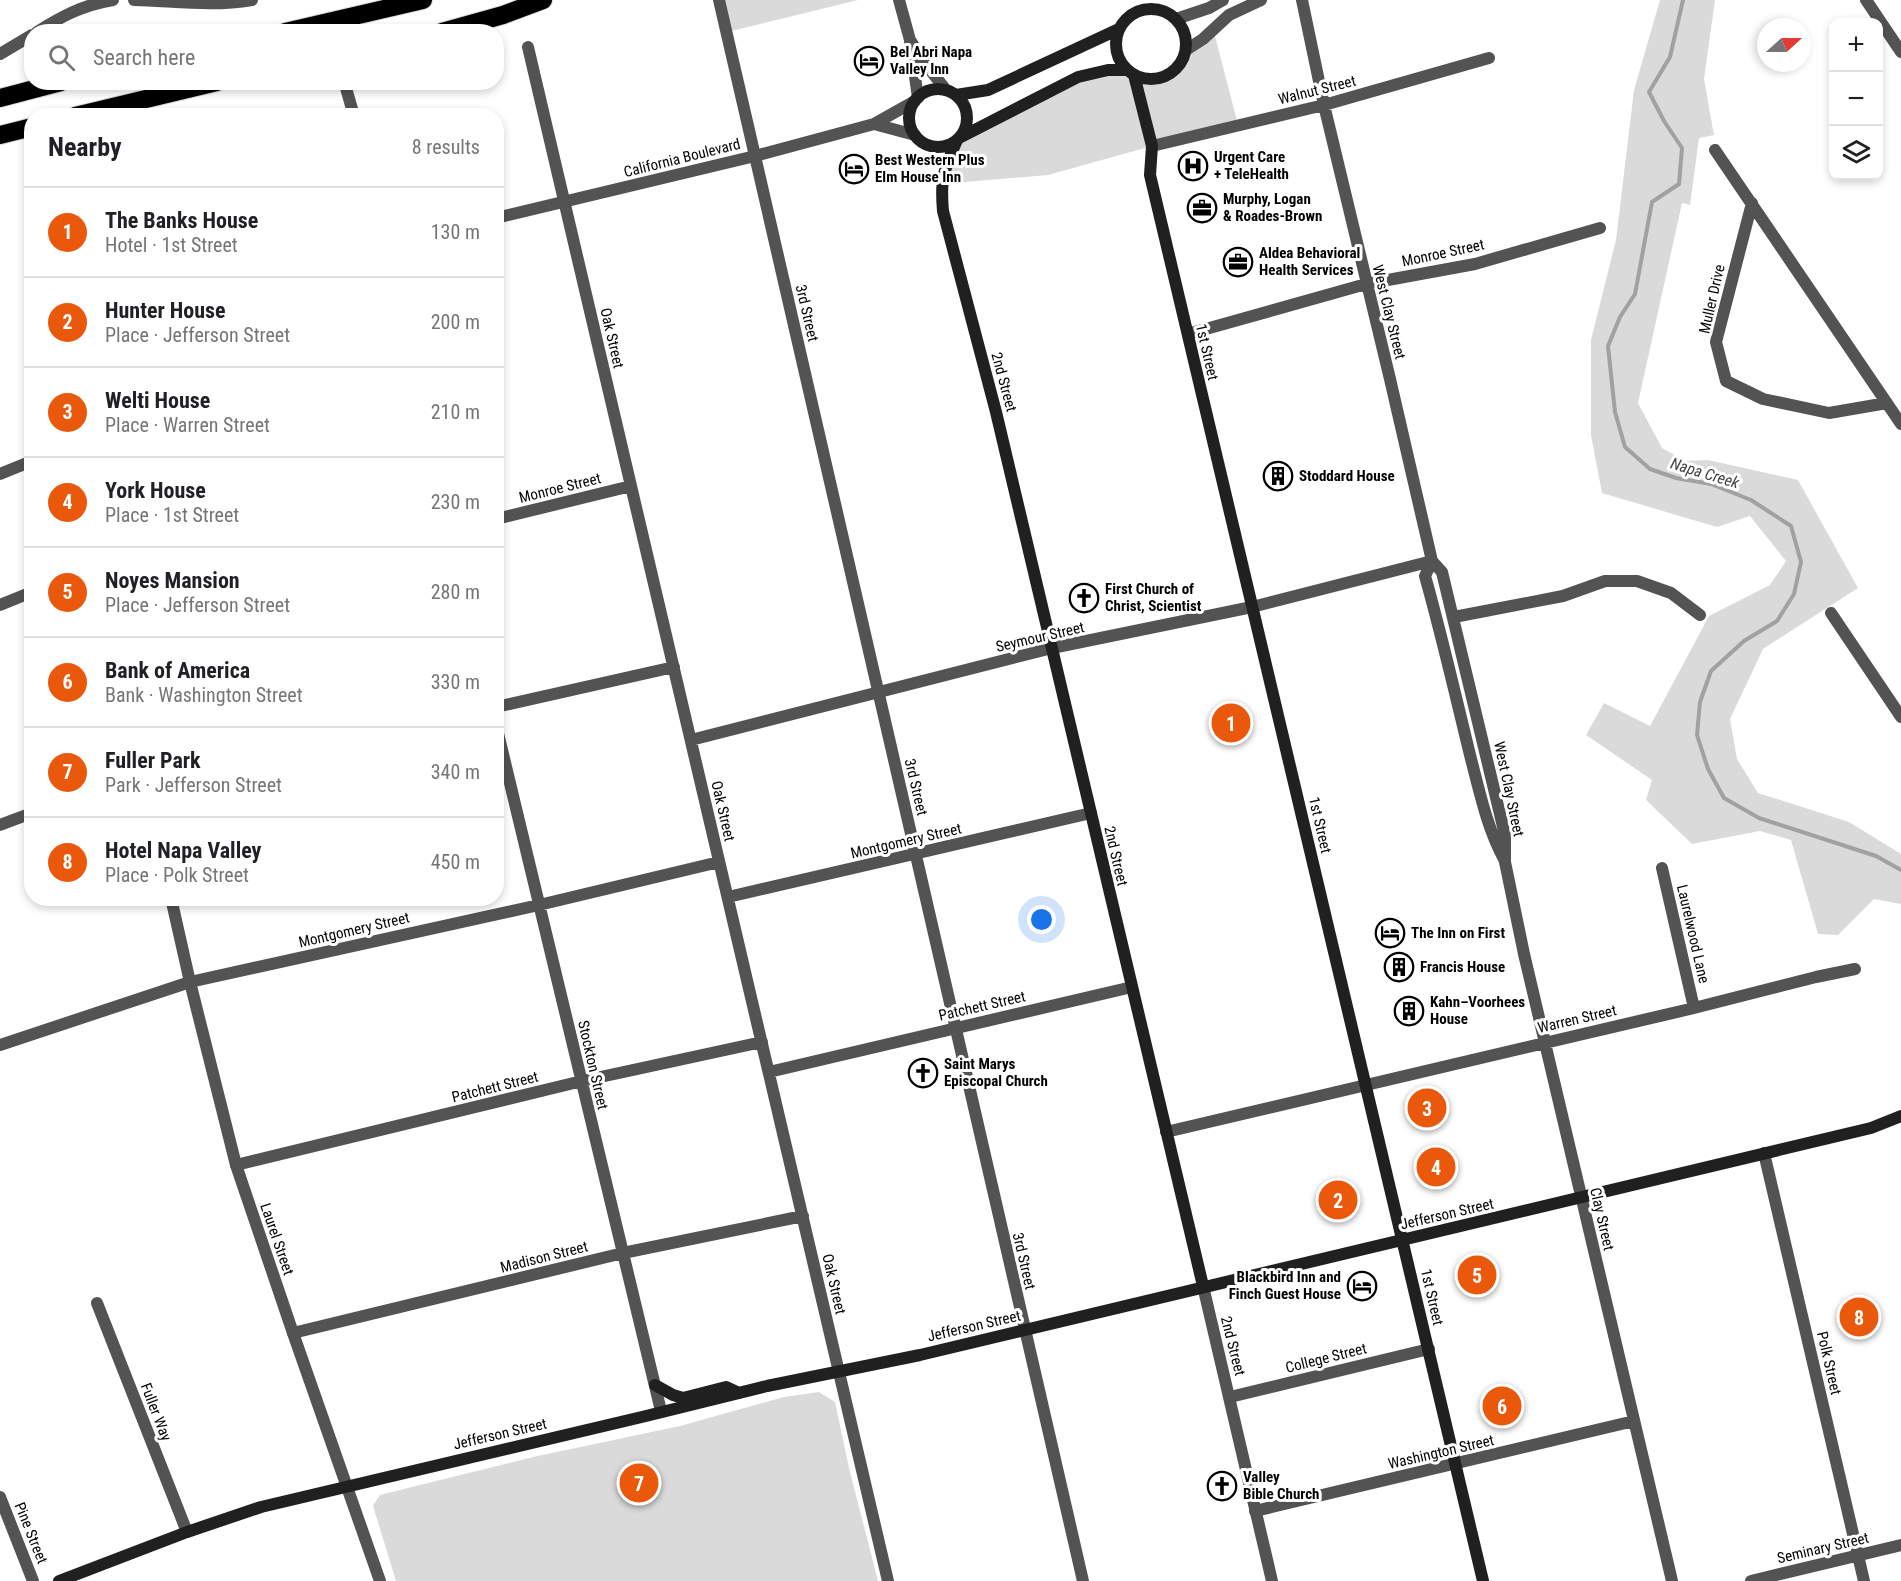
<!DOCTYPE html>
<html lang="en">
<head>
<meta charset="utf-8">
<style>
	body { margin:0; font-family:"Roboto Condensed",sans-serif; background:#f2f2f2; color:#202124 }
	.controls { position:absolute; right:18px; top:18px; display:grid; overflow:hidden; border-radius:12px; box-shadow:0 3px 9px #0003 }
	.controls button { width:54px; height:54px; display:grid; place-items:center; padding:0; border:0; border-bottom:2px solid #e0e0e0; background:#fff; color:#202124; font:30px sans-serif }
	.compass { position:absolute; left:1757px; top:18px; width:54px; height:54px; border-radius:50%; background:#fff; box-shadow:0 3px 9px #0003; rotate:69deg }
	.you { position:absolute; left:1042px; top:920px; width:21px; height:21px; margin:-15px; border:4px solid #fff; border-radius:50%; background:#1a73e8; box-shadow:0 0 0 9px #1a73e833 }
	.badge { display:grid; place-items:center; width:39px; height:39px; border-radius:50%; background:#ea580c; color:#fff; font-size:20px; font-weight:700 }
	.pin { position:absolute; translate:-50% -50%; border:3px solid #fff; box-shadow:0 2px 6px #0006 }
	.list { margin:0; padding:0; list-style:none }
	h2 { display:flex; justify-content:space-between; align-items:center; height:78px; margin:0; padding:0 24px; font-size:26px }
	h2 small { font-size:20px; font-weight:400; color:#757577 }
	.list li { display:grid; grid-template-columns:39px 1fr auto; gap:18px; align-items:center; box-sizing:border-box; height:90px; padding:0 24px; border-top:2px solid #e0e0e0 }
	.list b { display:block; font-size:22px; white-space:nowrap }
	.list p { margin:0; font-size:20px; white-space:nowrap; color:#757577 }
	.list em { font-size:20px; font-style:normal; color:#757577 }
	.icon { flex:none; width:33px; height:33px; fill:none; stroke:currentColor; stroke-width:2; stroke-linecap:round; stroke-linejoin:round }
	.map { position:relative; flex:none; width:1901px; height:1581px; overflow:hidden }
	.search { position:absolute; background:#fff; box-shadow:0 3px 9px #0003; left:24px; top:24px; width:480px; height:66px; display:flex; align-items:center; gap:15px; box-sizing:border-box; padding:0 21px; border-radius:24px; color:#757577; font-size:22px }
	.panel { position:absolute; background:#fff; box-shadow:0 3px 9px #0003; left:24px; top:108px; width:480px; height:798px; border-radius:24px }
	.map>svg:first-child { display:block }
</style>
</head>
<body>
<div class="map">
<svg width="1901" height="1581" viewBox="0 0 1901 1581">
	<rect width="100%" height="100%" fill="#fff"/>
	<path fill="#dadada" d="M719,0h139l-131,32z
		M1660,0h55l-11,79 10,56 -15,3 -9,67 -8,-2 -44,200 24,45 23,13 23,-1 90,20 60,108 -95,61 -33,70 7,40 21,34 91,29 52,32v50l-27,-5 -36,36 -20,-1 -27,-94 -31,-9 -68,13 -46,-44 6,-20 -66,-45 18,-32 46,23 59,-110 61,-31 16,-24 -36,-45 -33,11 -115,-34 -11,-58v-95l25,-100 18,-150z
		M1213,28l25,97 -86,21 -104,29 -107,9 17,-45 120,-62 56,-2 10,4h12l10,-3 10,-6 6,-9 4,-11z
		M819,1392l16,10 14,66 29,113h-482l-23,-75 7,-11 153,-38 147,-31 104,-29z"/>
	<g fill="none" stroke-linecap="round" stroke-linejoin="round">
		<path stroke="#a1a1a1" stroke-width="4" d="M1683,0l-13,57 -21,35 15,29 18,27 -3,36 -27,18 -17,92 -15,23 -12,29 7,66 10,35 25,22 26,9 35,6 40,16 40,26 10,36 -7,32 -17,27 -33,20 -33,30 -11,31 -3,33 11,34 16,29 35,20 117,38 25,14"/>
		<g stroke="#dbdbdb" stroke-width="20">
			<path id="motorway" d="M285,32l138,-32
				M442,32l61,-17 40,-15
				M0,98l61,-16
				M75,116l142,-34
				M0,135l32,-8"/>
		</g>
		<path stroke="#535353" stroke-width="12" d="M719,0l36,156
			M899,0l11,40 17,26 19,24
			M1302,0l22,105 66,274 42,182 10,11 63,263v27l19,92 148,627
			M1866,0l35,52
			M910,41l8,57
			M528,47l360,1534
			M346,88l8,28
			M1152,146l172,-41 165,-47
			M1715,150l186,274
			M1752,203l-36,139 10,39 37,18 66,14 58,-10
			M1188,334l178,-50 109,-20 125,-36
			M0,474l32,-13
			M496,519l135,-33
			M1432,561l-7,15c17,60 31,122 46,183 9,34 16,69 33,100
			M0,605l32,-13
			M1831,613l70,104
			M1454,617l109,-21 42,-15h32l34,12 29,22
			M496,707l178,-40
			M496,725l165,686
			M691,740l361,-92 200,-41 180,-46
			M0,825l32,-12
			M1662,868l32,140
			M728,897l363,-84
			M0,1045l190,-63 349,-77 180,-43
			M769,1072l363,-85
			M1166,1132l528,-124 122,-31 39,-8
			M1764,1153l100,428
			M236,1165l346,-84 180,-39
			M97,1303l90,229
			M293,1333l330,-80 180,-37
			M1230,1397l199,-48
			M347,1487l33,94
			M0,1497l33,84
			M1255,1511l379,-90
			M1751,1581l150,-36"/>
		<path stroke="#535353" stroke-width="12" d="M134,0c40,1 78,7 118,0
			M1176,19l33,-11 14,-8
			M37,32c25,-16 46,-27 76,-32
			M1186,50l17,-11 26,-24 32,-15
			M0,54l32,-19
			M874,124l41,11
			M755,156l328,1425
			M496,218l259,-62 119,-32 41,-23
			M171,898l19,84 46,183 57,168 54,154
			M1203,1286l69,295"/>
		<path stroke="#202020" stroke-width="12" d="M1116 44a35 35 0 1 1 70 0a35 35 0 1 1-70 0Z
			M1134,75l18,71 -2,29 333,1406
			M909 118a29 29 0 1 1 58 0a29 29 0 1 1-58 0Z
			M956,95l32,-5 131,-61
			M961,137l117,-60 30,-7h18
			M957,140c-13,30 -17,38 -14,71l53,201 207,874
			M655,1385l18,10 10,3 43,-11 13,6
			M59,1581l128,-49 74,-25 385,-91 121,-30 153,-31 951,-227 30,-12"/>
		<use href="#motorway" stroke="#000" stroke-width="18"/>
	</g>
	<defs>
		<g id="hotel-ring" transform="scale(1.5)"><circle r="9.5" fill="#fff" stroke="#000" stroke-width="1.5"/><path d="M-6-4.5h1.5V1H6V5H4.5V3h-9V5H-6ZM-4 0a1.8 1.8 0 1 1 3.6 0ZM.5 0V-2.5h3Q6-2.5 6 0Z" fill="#000"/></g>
		<g id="hospital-ring" transform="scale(1.5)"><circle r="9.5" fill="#fff" stroke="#000" stroke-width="1.5"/><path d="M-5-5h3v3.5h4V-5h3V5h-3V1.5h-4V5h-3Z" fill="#000"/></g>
		<g id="office-ring" transform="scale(1.5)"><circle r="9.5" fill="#fff" stroke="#000" stroke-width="1.5"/><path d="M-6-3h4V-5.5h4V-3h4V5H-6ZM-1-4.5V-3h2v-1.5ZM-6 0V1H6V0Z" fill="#000"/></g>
		<g id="building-ring" transform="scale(1.5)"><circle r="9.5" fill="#fff" stroke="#000" stroke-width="1.5"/><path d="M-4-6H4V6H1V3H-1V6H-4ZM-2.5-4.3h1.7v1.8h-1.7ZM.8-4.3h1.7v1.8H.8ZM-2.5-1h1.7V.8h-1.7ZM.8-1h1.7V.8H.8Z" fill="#000"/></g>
		<g id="church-ring" transform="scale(1.5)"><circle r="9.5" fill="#fff" stroke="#000" stroke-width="1.5"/><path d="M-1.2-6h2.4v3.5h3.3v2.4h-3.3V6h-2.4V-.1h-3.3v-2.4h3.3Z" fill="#000"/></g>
	</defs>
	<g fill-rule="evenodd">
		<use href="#hotel-ring" x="869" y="61"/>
		<use href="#hospital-ring" x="1193" y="166"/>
		<use href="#hotel-ring" x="854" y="169"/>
		<use href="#office-ring" x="1202" y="208"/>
		<use href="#office-ring" x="1238" y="262"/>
		<use href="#building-ring" x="1278" y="476"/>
		<use href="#church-ring" x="1084" y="598"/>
		<use href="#hotel-ring" x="1390" y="933"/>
		<use href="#building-ring" x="1399" y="967"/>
		<use href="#building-ring" x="1409" y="1011"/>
		<use href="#church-ring" x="923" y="1073"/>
		<use href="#hotel-ring" x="1362" y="1286"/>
		<use href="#church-ring" x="1222" y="1486"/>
	</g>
	<g text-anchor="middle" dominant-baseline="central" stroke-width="6" stroke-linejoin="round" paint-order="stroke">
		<g font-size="15" font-weight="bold" fill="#000" stroke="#fff" text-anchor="start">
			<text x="890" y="52">Bel Abri Napa<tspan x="890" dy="17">Valley Inn</tspan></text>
			<text x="1214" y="157">Urgent Care<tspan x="1214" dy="17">+ TeleHealth</tspan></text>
			<text x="875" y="160">Best Western Plus<tspan x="875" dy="17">Elm House Inn</tspan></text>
			<text x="1223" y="199">Murphy, Logan<tspan x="1223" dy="17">&amp; Roades-Brown</tspan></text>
			<text x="1259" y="253">Aldea Behavioral<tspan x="1259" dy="17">Health Services</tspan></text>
			<text x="1299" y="476">Stoddard House</text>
			<text x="1105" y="589">First Church of<tspan x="1105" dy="17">Christ, Scientist</tspan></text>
			<text x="1411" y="933">The Inn on First</text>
			<text x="1420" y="967">Francis House</text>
			<text x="1430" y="1002">Kahn–Voorhees<tspan x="1430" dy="17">House</tspan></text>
			<text x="944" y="1064">Saint Marys<tspan x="944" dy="17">Episcopal Church</tspan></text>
			<text x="1341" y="1277" text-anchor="end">Blackbird Inn and<tspan x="1341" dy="17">Finch Guest House</tspan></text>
			<text x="1243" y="1477">Valley<tspan x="1243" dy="17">Bible Church</tspan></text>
		</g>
		<g font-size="15" fill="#000" stroke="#fff">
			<text transform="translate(1317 90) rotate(-14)">Walnut Street</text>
			<text transform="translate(682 158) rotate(-14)">California Boulevard</text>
			<text transform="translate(1443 253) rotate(-12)">Monroe Street</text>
			<text transform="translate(1712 299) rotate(-77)">Muller Drive</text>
			<text transform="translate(1389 312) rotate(76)">West Clay Street</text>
			<text transform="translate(807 313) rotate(77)">3rd Street</text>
			<text transform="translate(612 338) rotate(77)">Oak Street</text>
			<text transform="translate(1207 352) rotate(77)">1st Street</text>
			<text transform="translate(1004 382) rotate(75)">2nd Street</text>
			<text transform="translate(560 488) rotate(-14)">Monroe Street</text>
			<text transform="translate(1040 637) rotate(-13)">Seymour Street</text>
			<text transform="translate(916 787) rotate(77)">3rd Street</text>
			<text transform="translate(1509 789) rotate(78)">West Clay Street</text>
			<text transform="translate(723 811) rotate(77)">Oak Street</text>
			<text transform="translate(1320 825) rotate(77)">1st Street</text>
			<text transform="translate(906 841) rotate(-13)">Montgomery Street</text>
			<text transform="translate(1116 856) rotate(77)">2nd Street</text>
			<text transform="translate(354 930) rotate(-13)">Montgomery Street</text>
			<text transform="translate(1693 934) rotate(77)">Laurelwood Lane</text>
			<text transform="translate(982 1006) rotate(-13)">Patchett Street</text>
			<text transform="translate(1577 1019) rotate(-13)">Warren Street</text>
			<text transform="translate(593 1065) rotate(77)">Stockton Street</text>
			<text transform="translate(495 1087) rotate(-14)">Patchett Street</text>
			<text transform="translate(1447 1214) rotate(-13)">Jefferson Street</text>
			<text transform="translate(1602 1219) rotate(77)">Clay Street</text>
			<text transform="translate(277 1239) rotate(71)">Laurel Street</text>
			<text transform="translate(544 1257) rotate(-14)">Madison Street</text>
			<text transform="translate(1024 1261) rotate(77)">3rd Street</text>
			<text transform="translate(834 1284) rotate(77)">Oak Street</text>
			<text transform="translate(1432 1297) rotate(77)">1st Street</text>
			<text transform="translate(974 1326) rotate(-13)">Jefferson Street</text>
			<text transform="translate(1233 1346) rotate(76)">2nd Street</text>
			<text transform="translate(1326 1358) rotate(-14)">College Street</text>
			<text transform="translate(1829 1363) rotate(77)">Polk Street</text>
			<text transform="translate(156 1412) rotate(69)">Fuller Way</text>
			<text transform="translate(500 1434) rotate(-13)">Jefferson Street</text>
			<text transform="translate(1441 1452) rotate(-13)">Washington Street</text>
			<text transform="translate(31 1533) rotate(68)">Pine Street</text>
			<text transform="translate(1823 1548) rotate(-13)">Seminary Street</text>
		</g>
		<g font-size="16" font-style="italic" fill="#424242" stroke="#fff">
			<text transform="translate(1705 473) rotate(17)">Napa Creek</text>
		</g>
	</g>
</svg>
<div class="controls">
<button>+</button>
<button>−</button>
<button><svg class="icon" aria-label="layers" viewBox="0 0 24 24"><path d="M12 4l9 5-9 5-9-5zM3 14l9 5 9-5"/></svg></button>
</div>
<svg class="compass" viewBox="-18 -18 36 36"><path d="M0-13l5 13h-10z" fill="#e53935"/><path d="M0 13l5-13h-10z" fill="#757577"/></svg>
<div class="you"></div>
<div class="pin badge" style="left:1231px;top:723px">1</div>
<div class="pin badge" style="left:1338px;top:1200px">2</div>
<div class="pin badge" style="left:1427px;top:1108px">3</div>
<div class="pin badge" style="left:1436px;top:1167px">4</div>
<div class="pin badge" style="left:1477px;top:1275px">5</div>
<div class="pin badge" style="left:1502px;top:1406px">6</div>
<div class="pin badge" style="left:639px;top:1483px">7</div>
<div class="pin badge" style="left:1859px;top:1317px">8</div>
<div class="search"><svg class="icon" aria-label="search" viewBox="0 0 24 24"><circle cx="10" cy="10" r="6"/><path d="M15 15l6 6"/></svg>Search here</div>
<section class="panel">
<h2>Nearby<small>8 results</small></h2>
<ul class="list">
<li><span class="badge">1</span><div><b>The Banks House</b><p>Hotel · 1st Street</p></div><em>130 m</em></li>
<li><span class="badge">2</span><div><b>Hunter House</b><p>Place · Jefferson Street</p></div><em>200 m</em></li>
<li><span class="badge">3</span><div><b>Welti House</b><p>Place · Warren Street</p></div><em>210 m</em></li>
<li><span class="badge">4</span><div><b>York House</b><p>Place · 1st Street</p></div><em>230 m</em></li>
<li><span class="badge">5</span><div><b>Noyes Mansion</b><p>Place · Jefferson Street</p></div><em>280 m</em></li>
<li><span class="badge">6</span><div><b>Bank of America</b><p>Bank · Washington Street</p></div><em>330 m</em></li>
<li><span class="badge">7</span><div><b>Fuller Park</b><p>Park · Jefferson Street</p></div><em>340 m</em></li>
<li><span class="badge">8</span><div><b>Hotel Napa Valley</b><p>Place · Polk Street</p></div><em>450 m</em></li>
</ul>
</section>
</div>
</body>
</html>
